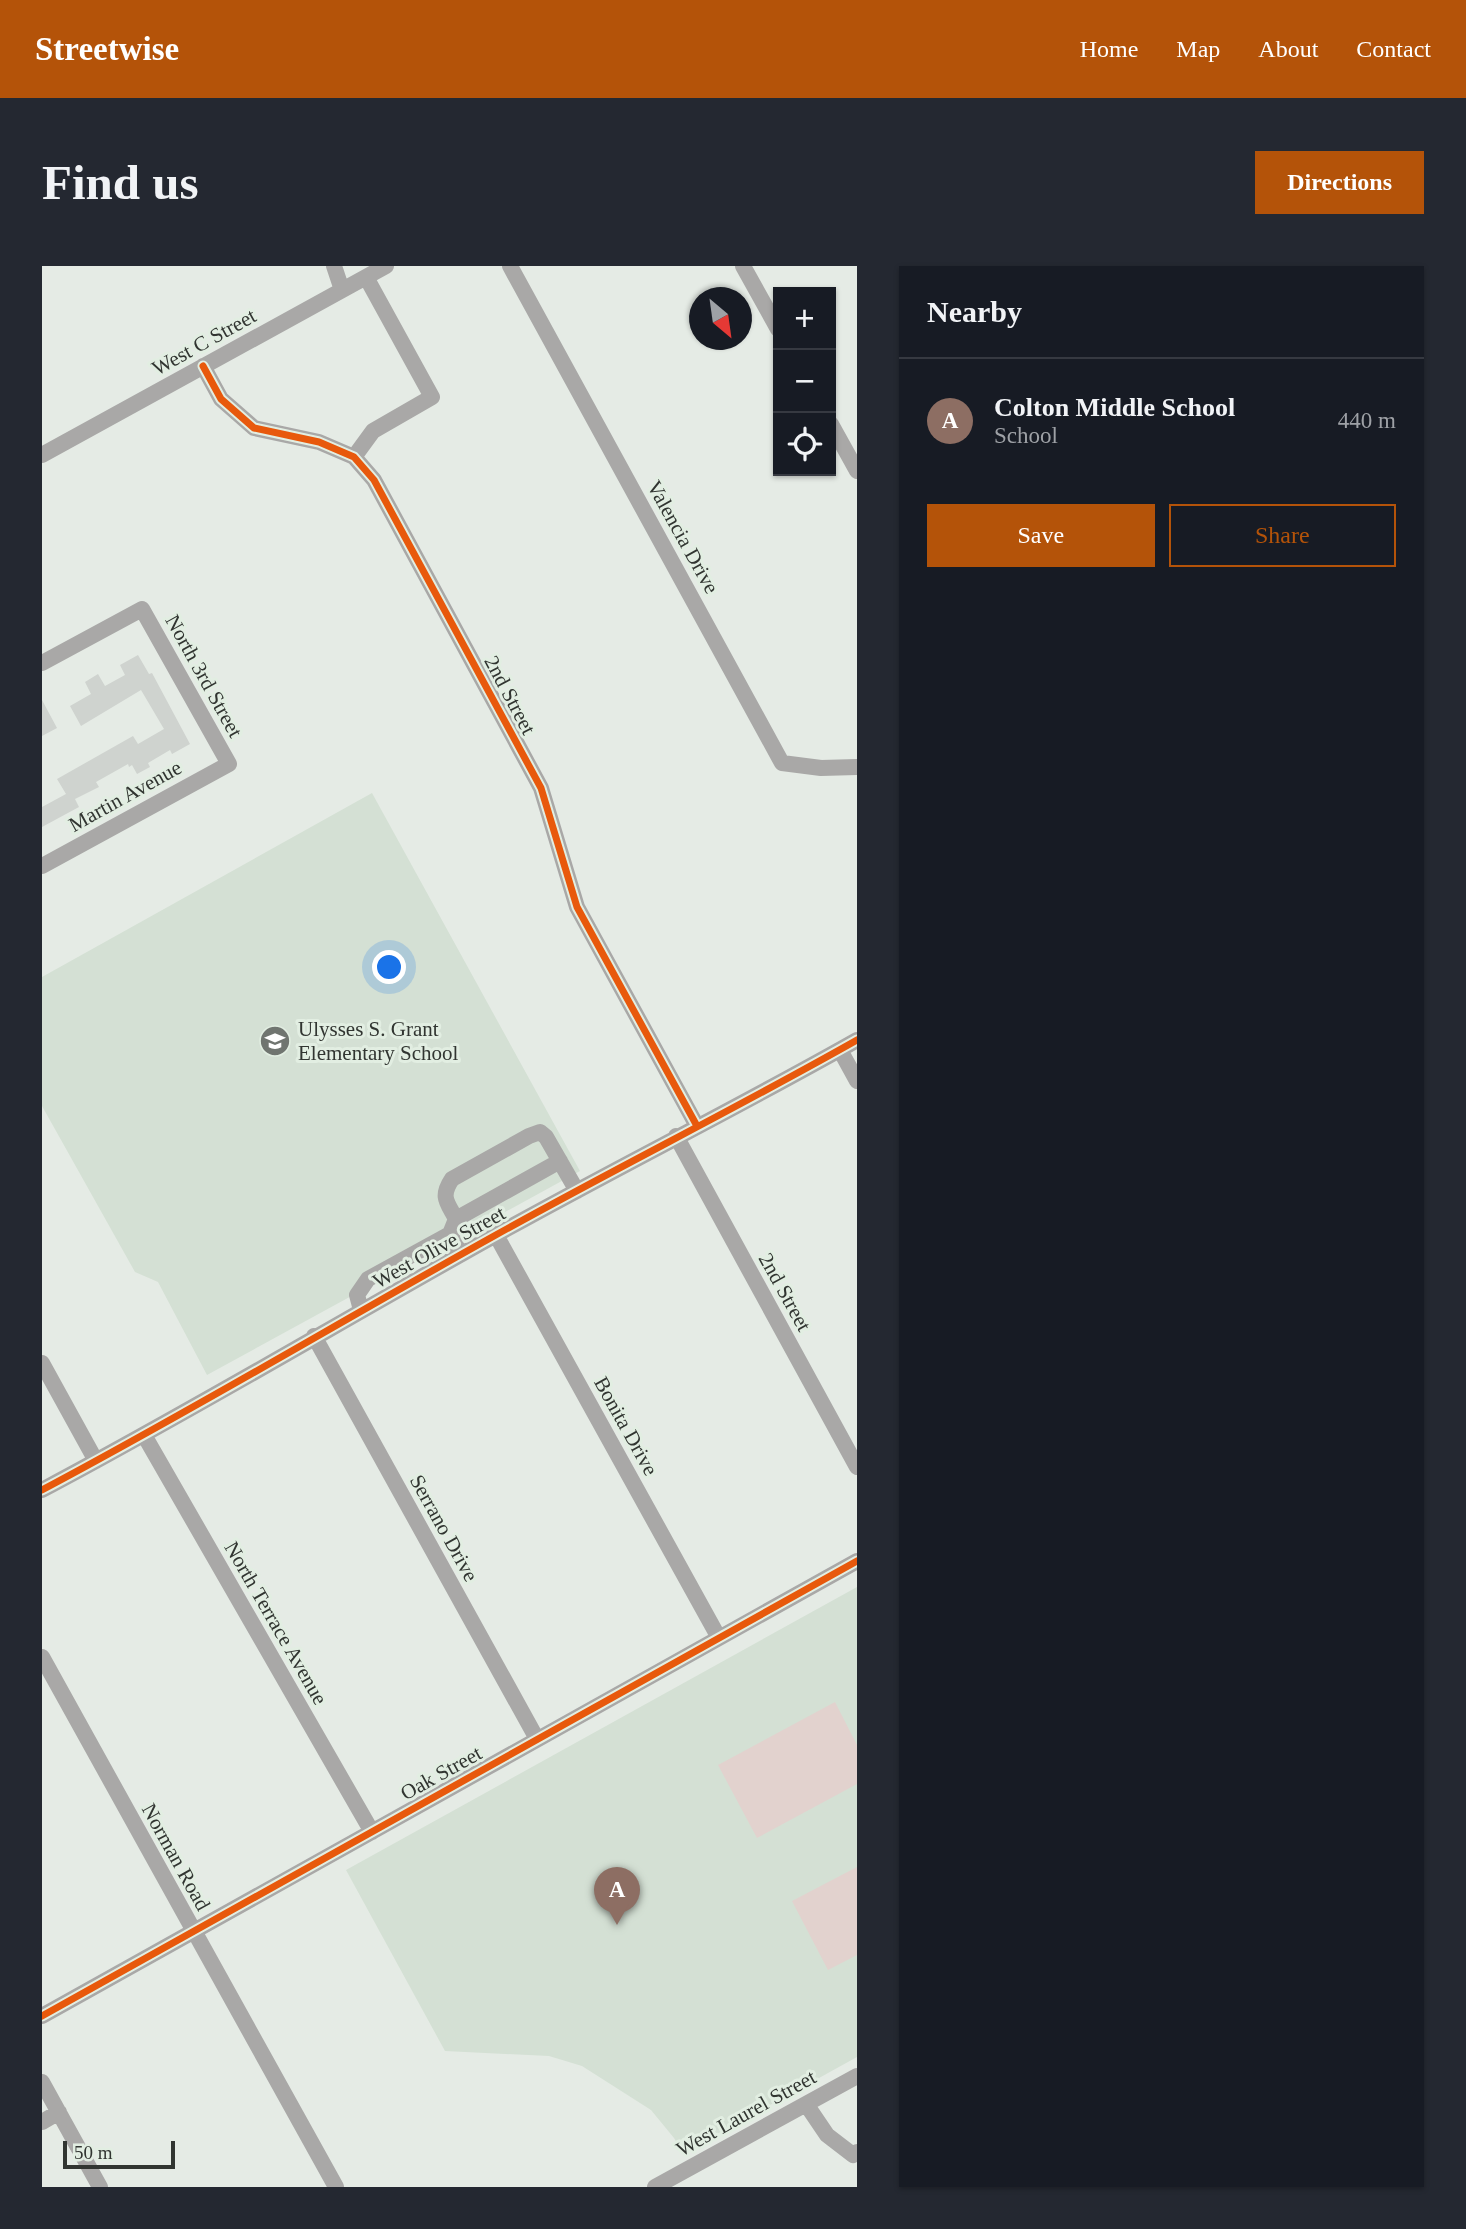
<!DOCTYPE html>
<html lang="en">
<head>
<meta charset="utf-8">
<style>
	body { margin:0; font-family:Georgia,serif; background:#242831; color:#f1f3f6 }
	.controls { position:absolute; right:21px; top:21px; display:grid; overflow:hidden; border-radius:0px; box-shadow:0 2px 5px #0004 }
	.controls button { width:63px; height:63px; display:grid; place-items:center; padding:0; border:0; border-bottom:2px solid #363941; background:#171b24; color:#f1f3f6; font:35px sans-serif }
	.compass { position:absolute; left:647px; top:21px; width:63px; height:63px; border-radius:50%; background:#171b24; box-shadow:0 2px 5px #0004; rotate:151deg }
	.scale { position:absolute; left:21px; bottom:18px; width:112px; box-sizing:border-box; padding-left:7px; border:4px solid #313531; border-top:0; font-size:19px; line-height:24px; white-space:nowrap; color:#313531; -webkit-text-stroke:5px #e2eee2; paint-order:stroke }
	.you { position:absolute; left:348px; top:702px; width:24px; height:24px; margin:-18px; border:5px solid #fff; border-radius:50%; background:#1a73e8; box-shadow:0 0 0 10px #1a73e833 }
	.badge { display:grid; place-items:center; width:46px; height:46px; border-radius:50%; background:#b45309; color:#fff; font-size:23px; font-weight:700 }
	.pin { position:absolute; translate:-50% -58px; filter:drop-shadow(0 2px 4px #0008) }
	.pin::after { content:''; position:absolute; top:37px; width:24px; height:21px; background:inherit; clip-path:polygon(0 0,100% 0,50% 100%) }
	.list { margin:0; padding:0; list-style:none }
	h2 { display:flex; justify-content:space-between; align-items:center; height:91px; margin:0; padding:0 28px; font-size:30px }
	h2 small { font-size:23px; font-weight:400; color:#9ea1a6 }
	.list li { display:grid; grid-template-columns:46px 1fr auto; gap:21px; align-items:center; box-sizing:border-box; height:126px; padding:0 28px; border-top:2px solid #363941 }
	.list b { display:block; font-size:26px; white-space:nowrap }
	.list p { margin:0; font-size:23px; white-space:nowrap; color:#9ea1a6 }
	.list em { font-size:23px; font-style:normal; color:#9ea1a6 }
	.actions { display:flex; gap:14px; padding:21px 28px }
	.actions a { flex:1; padding:16px 0; border:2px solid #b45309; border-radius:0px; text-align:center; font-size:24px; color:#b45309 }
	.actions .main { background:#b45309; color:#fff }
	.icon { flex:none; width:38px; height:38px; fill:none; stroke:currentColor; stroke-width:2; stroke-linecap:round; stroke-linejoin:round }
	.map { position:relative; flex:none; width:815px; height:1921px; overflow:hidden; border-radius:0px }
	header { display:flex; align-items:center; gap:42px; box-sizing:border-box; height:98px; padding:0 35px; background:#b45309; color:#fff }
	header strong { font-size:33px }
	nav { display:flex; gap:38px; margin-inline-start:auto; font-size:24px }
	.intro { display:flex; align-items:center; justify-content:space-between; box-sizing:border-box; height:168px; padding:0 42px }
	h1 { margin:0; font-size:49px }
	.button { padding:18px 32px; border-radius:0px; background:#b45309; color:#fff; font-size:24px; font-weight:700 }
	main { display:flex; gap:42px; padding:0 42px }
	aside { flex:1; background:#171b24; border-radius:0px; box-shadow:0 2px 5px #0004 }
	.map>svg:first-child { display:block }
</style>
</head>
<body>
<header>
<strong>Streetwise</strong>
<nav><a>Home</a><a>Map</a><a>About</a><a>Contact</a></nav>
</header>
<div class="intro"><h1>Find us</h1><a class="button">Directions</a></div>
<main>
<div class="map">
<svg width="815" height="1921" viewBox="0 0 815 1921">
	<rect width="100%" height="100%" fill="#e5ebe5"/>
	<path fill="#d4e0d4" d="M330,527l208,378 -373,204 -49,-93 -23,-10 -93,-166v-129z
		M815,1321v470l-174,96 -9,-15 -23,-28 -69,-44 -33,-10 -104,-5 -99,-181z"/>
	<path fill="#e2d2ce" d="M793,1436l22,43v39l-100,54 -39,-73z
		M815,1601v88l-29,15 -36,-69z"/>
	<path fill="#cfd3cf" d="M96,389l11,19 3,-1 38,71 -18,10 -2,-4 -22,13 2,4 -13,7 -5,-9 -3,2 -1,-3 -32,18 3,5 -24,12 4,8 -37,20v-20l24,-13 -9,-15 76,-43 5,8 26,-15 -23,-39 -60,36 -11,-20 21,-12 -6,-12 13,-8 7,12 20,-11 -5,-10z
		M0,434l15,28 -15,8z"/>
	<g fill="none" stroke-linecap="round" stroke-linejoin="round">
		<path stroke="#a9a8a7" stroke-width="16" d="M292,0l8,24
			M468,0l272,497 39,5 36,-1
			M701,0l35,63
			M161,100l18,33 33,29 65,14 35,15 20,23 167,308 36,119 120,219
			M789,158l26,47
			M0,189l344,-189
			M312,191l19,-26 59,-34 -66,-120
			M0,397l100,-54 87,155 -187,102
			M798,784l17,31
			M634,870l181,331
			M414,953l104,-58
			M454,969l223,403
			M419,988l-11,-20 6,-15c-9,-17 -16,-22 -4,-40l77,-43 11,-4 6,5 31,54
			M319,1044l-4,-15 11,-16 82,-45
			M272,1070l223,403
			M0,1097l54,98
			M102,1169l228,397
			M0,1224c153,-81 301,-170 452,-254 120,-67 243,-128 363,-196
			M0,1391l294,530
			M0,1750l815,-455
			M0,1816l58,105
			M764,1838l21,31 26,20 4,-3
			M0,1856l17,-10
			M613,1921l202,-111"/>
		<g stroke="#e2eee2" stroke-width="11">
			<path id="cycleway" d="M161,100l18,33 33,29 65,14 35,15 20,23 167,308 36,119 120,219
				M0,1224c153,-81 301,-170 452,-254 120,-67 243,-128 363,-196
				M0,1750l815,-455"/>
		</g>
		<use href="#cycleway" stroke="#e8590c" stroke-width="7"/>
	</g>
	<defs>
		<g id="school-disc" transform="scale(1.575)"><circle r="9.5" fill="#707570" stroke="#e2eee2"/><path d="M0-5L7-2L0 1L-7-2ZM-4 1L0 2.5L4 1V4Q0 6-4 4Z" fill="#fff"/></g>
	</defs>
	<g fill-rule="evenodd">
		<use href="#school-disc" x="233" y="775"/>
	</g>
	<g text-anchor="middle" dominant-baseline="central" stroke-width="6" stroke-linejoin="round" paint-order="stroke">
		<g font-size="21" fill="#313531" stroke="#e2eee2">
			<text transform="translate(162 76) rotate(-29)">West C Street</text>
			<text transform="translate(641 271) rotate(61)">Valencia Drive</text>
			<text transform="translate(162 410) rotate(61)">North 3rd Street</text>
			<text transform="translate(468 429) rotate(62)">2nd Street</text>
			<text transform="translate(83 530) rotate(-29)">Martin Avenue</text>
			<text transform="translate(397 981) rotate(-29)">West Olive Street</text>
			<text transform="translate(743 1026) rotate(61)">2nd Street</text>
			<text transform="translate(584 1160) rotate(61)">Bonita Drive</text>
			<text transform="translate(402 1262) rotate(61)">Serrano Drive</text>
			<text transform="translate(234 1357) rotate(60)">North Terrace Avenue</text>
			<text transform="translate(399 1507) rotate(-29)">Oak Street</text>
			<text transform="translate(134 1591) rotate(61)">Norman Road</text>
			<text transform="translate(704 1847) rotate(-29)">West Laurel Street</text>
		</g>
		<g font-size="21" fill="#313531" stroke="#e2eee2" text-anchor="start">
			<text x="256" y="763">Ulysses S. Grant<tspan x="256" dy="24">Elementary School</tspan></text>
		</g>
	</g>
</svg>
<div class="controls">
<button>+</button>
<button>−</button>
<button><svg class="icon" aria-label="locate" viewBox="0 0 24 24"><circle cx="12" cy="12" r="6"/><path d="M12 2v4M12 18v4M2 12h4M18 12h4"/></svg></button>
</div>
<svg class="compass" viewBox="-18 -18 36 36"><path d="M0-13l5 13h-10z" fill="#e53935"/><path d="M0 13l5-13h-10z" fill="#9ea1a6"/></svg>
<div class="scale">50 m</div>
<div class="you"></div>
<div class="pin badge" style="left:575px;top:1659px;background:#8d6e63">A</div>
</div>
<aside>
<h2>Nearby<small></small></h2>
<ul class="list">
<li><span class="badge" style="background:#8d6e63">A</span><div><b>Colton Middle School</b><p>School</p></div><em>440 m</em></li>
</ul>
<div class="actions"><a class="main">Save</a><a>Share</a></div>
</aside>
</main>
</body>
</html>
